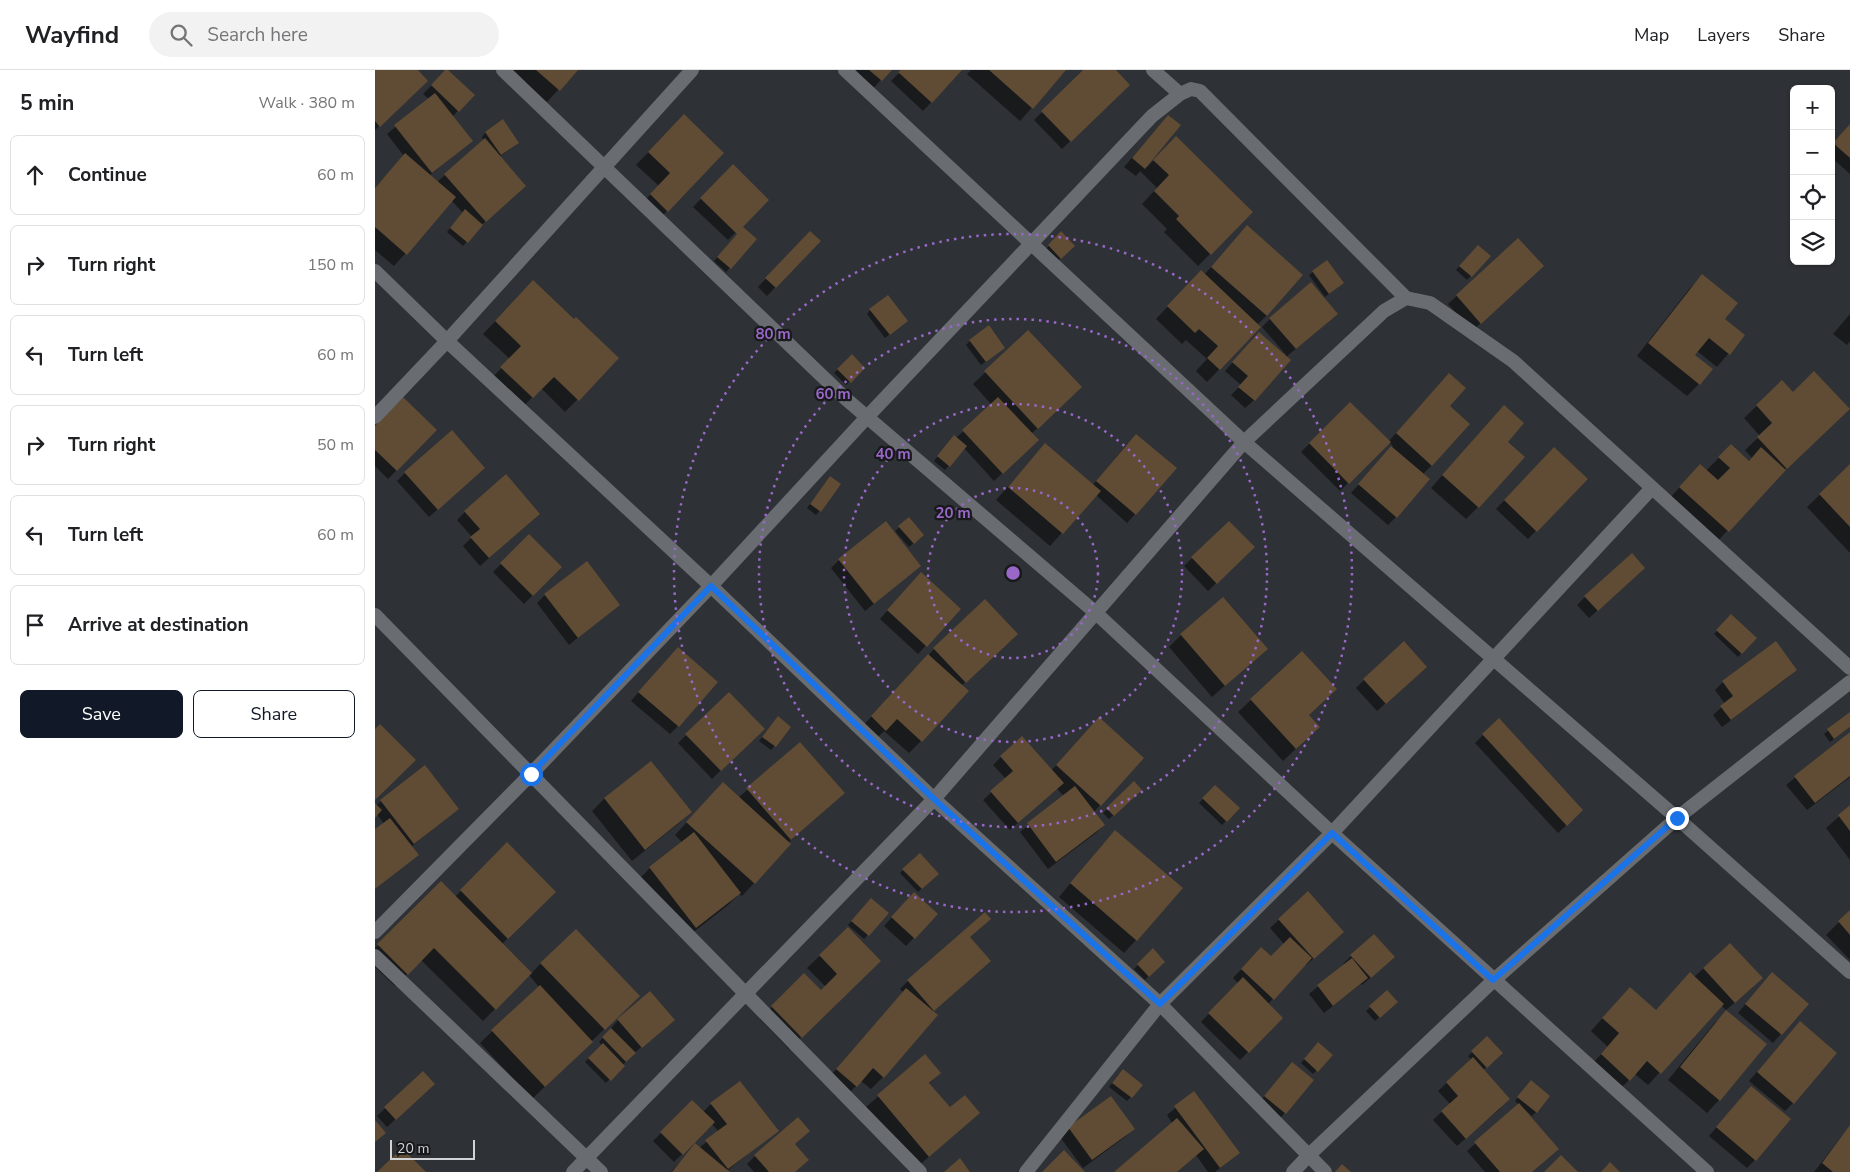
<!DOCTYPE html>
<html lang="en">
<head>
<meta charset="utf-8">
<style>
	body { margin:0; font-family:"Nunito Sans",sans-serif; background:#f2f2f2; color:#202124 }
	.controls { position:absolute; right:15px; top:15px; display:grid; overflow:hidden; border-radius:8px; box-shadow:0 1px 4px #0004 }
	.controls button { width:45px; height:45px; display:grid; place-items:center; padding:0; border:0; border-bottom:1px solid #e0e0e0; background:#fff; color:#202124; font:25px sans-serif }
	.scale { position:absolute; left:15px; bottom:12px; width:85px; box-sizing:border-box; padding-left:5px; border:2px solid #d1d4d6; border-top:0; font-size:14px; line-height:18px; white-space:nowrap; color:#d1d4d6; -webkit-text-stroke:4px #17191a; paint-order:stroke }
	.stop { position:absolute; width:15px; height:15px; margin:-11px; border:4px solid #1a73e8; border-radius:50%; background:#fff }
	.stop.end { background:#1a73e8; border-color:#fff; box-shadow:0 1px 5px #0008 }
	.list { margin:0; padding:0; list-style:none }
	h2 { display:flex; justify-content:space-between; align-items:center; height:65px; margin:0; padding:0 20px; font-size:21px }
	h2 small { font-size:16px; font-weight:400; color:#757577 }
	.list li { display:grid; grid-template-columns:32px 1fr auto; gap:15px; align-items:center; box-sizing:border-box; height:80px; margin:0 10px 10px; padding:0 10px; border:1px solid #e0e0e0; border-radius:8px }
	.list b { display:block; font-size:19px; white-space:nowrap }
	.list em { font-size:16px; font-style:normal; color:#757577 }
	.actions { display:flex; gap:10px; padding:15px 20px }
	.actions a { flex:1; padding:11px 0; border:1px solid #111827; border-radius:8px; text-align:center; font-size:18px; color:#111827 }
	.actions .main { background:#111827; color:#fff }
	.icon { flex:none; width:28px; height:28px; fill:none; stroke:currentColor; stroke-width:2; stroke-linecap:round; stroke-linejoin:round }
	.map { position:relative; flex:none; width:1475px; height:1102px; overflow:hidden }
	header { display:flex; align-items:center; gap:30px; box-sizing:border-box; height:70px; padding:0 25px; background:#fff; border-bottom:1px solid #e0e0e0 }
	header strong { font-size:24px }
	nav { display:flex; gap:28px; margin-inline-start:auto; font-size:18px }
	.search { width:350px; height:45px; background:#f2f2f2; display:flex; align-items:center; gap:12px; box-sizing:border-box; padding:0 18px; border-radius:28px; color:#757577; font-size:19px }
	main { display:flex }
	aside { flex:1; background:#fff }
	.map>svg:first-child { display:block }
</style>
</head>
<body>
<header>
<strong>Wayfind</strong>
<div class="search"><svg class="icon" aria-label="search" viewBox="0 0 24 24"><circle cx="10" cy="10" r="6"/><path d="M15 15l6 6"/></svg>Search here</div>
<nav><a>Map</a><a>Layers</a><a>Share</a></nav>
</header>
<main>
<aside>
<h2>5 min<small>Walk · 380 m</small></h2>
<ul class="list">
<li><svg class="icon" aria-label="ahead" viewBox="0 0 24 24"><path d="M12 20V5M6 11l6-6 6 6"/></svg><div><b>Continue</b></div><em>60 m</em></li>
<li><svg class="icon" aria-label="right" viewBox="0 0 24 24"><path d="M7 20v-9h11M14 6l5 5-5 5"/></svg><div><b>Turn right</b></div><em>150 m</em></li>
<li><svg class="icon" aria-label="left" viewBox="0 0 24 24"><path d="M17 20v-9H6M10 6l-5 5 5 5"/></svg><div><b>Turn left</b></div><em>60 m</em></li>
<li><svg class="icon" aria-label="right" viewBox="0 0 24 24"><path d="M7 20v-9h11M14 6l5 5-5 5"/></svg><div><b>Turn right</b></div><em>50 m</em></li>
<li><svg class="icon" aria-label="left" viewBox="0 0 24 24"><path d="M17 20v-9H6M10 6l-5 5 5 5"/></svg><div><b>Turn left</b></div><em>60 m</em></li>
<li><svg class="icon" aria-label="arrive" viewBox="0 0 24 24"><path d="M6 21V4h12l-3 4 3 4H6"/></svg><div><b>Arrive at destination</b></div></li>
</ul>
<div class="actions"><a class="main">Save</a><a>Share</a></div>
</aside>
<div class="map">
<svg width="1475" height="1102" viewBox="0 0 1475 1102">
	<rect width="100%" height="100%" fill="#2e3135"/>
	<path fill="#0007" d="M0,0h41l-2,24 -39,36z
		M72,0l26,25 -21,22 19,24 -42,35 8,6 47,-41 -2,-4 3,-4 18,-12 11,25 -15,11 18,37 -38,33 -16,19 -16,-14 16,-19 -11,-12 -58,65 -19,-16v-62l29,-32 -17,-22 42,-35 -6,-5z
		M134,0h67l-29,32z
		M467,0h48l-21,23z
		M527,0h59l-38,41 -32,-30z
		M596,0h94l-45,51 -53,-47z
		M710,0h29l14,15 -66,64 -28,-29z
		M309,46l-17,95 -12,12 -17,-16 21,-21 -23,-21z
		M793,46l-23,50 2,1 29,-29 76,74 -54,54 -34,-34 3,-3 -25,-25 15,-16 -17,-17 -4,5 -12,-9z
		M1475,55v49l-19,-17v-11z
		M358,96l35,34 -40,40 -35,-33z
		M872,157l20,88 -10,10 3,2 -53,55 -11,-11 11,-12 -21,-19 -4,4 -26,-25 33,-35 15,-9z
		M365,162l15,7 -29,33 -12,-11z
		M686,163l12,12 -16,17 -12,-12z
		M427,170l17,1 -52,55 -9,-9z
		M1143,170l16,34 -62,57 -24,-27z
		M1103,176l11,10 -22,24 -11,-10z
		M938,202l26,14 -14,11 -16,-22z
		M1328,206l20,43 21,16 -27,32 -20,-16 -3,4 5,29 -12,12 -50,-40 53,-68z
		M158,212l41,39 44,37 -53,54 -24,-24 -21,22 -31,-29 21,-22 -27,-25z
		M495,240l33,14 -18,14 -18,-24z
		M1475,244v27l-3,4 -14,-11z
		M895,249l58,3 -42,35 -32,43 -9,8 -14,-13 10,-10 -16,-14 26,-29 34,14 1,-1 -24,-28z
		M653,262l40,68 -37,34 -2,14 -35,33 -30,-33 -19,22 -11,-9 17,-21 5,-2 36,-33 -19,-21z
		M595,271l30,10 -19,14 -15,-20z
		M476,286l13,12 -18,17 -12,-12z
		M1407,312l11,12 43,28 -57,53 -64,69 -47,-44 20,-22 18,-7 25,-26 17,17 4,-4 -7,-8 15,-14 -16,-18z
		M1066,313l8,23 -17,59 -10,10 -26,42 -8,8 -37,-32 42,-47 -4,-4 -49,49 -39,-39 49,-49 38,39z
		M1117,349l14,23 -28,65 -12,12 -35,-31z
		M0,357l60,4 -47,48 -13,-13z
		M753,373l7,71 -8,9 -31,-28 -46,51 -54,-46 49,-55 47,41z
		M1179,378l32,31 -58,60 -32,-30z
		M1475,396v87l-43,-46z
		M30,403l70,3 -46,41 -32,-36z
		M451,412l14,3 -24,30 -9,-7z
		M90,442l65,10 -50,44 -17,-20 9,-9 -15,-17z
		M534,449l10,20 -10,8 -14,-16z
		M854,452l24,25 -45,44 -24,-25z
		M154,466l31,31 -36,37 -31,-32z
		M464,490l81,6 -55,45 -34,-43z
		M1260,506l-46,42 -12,-13 8,-8z
		M538,512l46,27 -41,45 -38,-35z
		M170,525l73,10 -49,40 -32,-42z
		M1356,546l24,22 -17,19 -24,-23z
		M806,565l85,14 -54,48 -43,-50z
		M633,572l-47,44 -40,55 -12,12 -25,-22 -11,11 -13,-13 74,-80z
		M1401,573l19,27 -8,8 -65,49 -9,-12 12,-11 -10,-14 8,-8z
		M927,583l6,63 11,11 -36,34 -45,-49z
		M295,586l8,70 -8,8 -39,-33z
		M1042,605l-40,36 -21,-23 8,-8z
		M354,624l34,35 -51,50 -34,-36z
		M1474,644l1,13 -20,15 -6,-8z
		M399,652l16,5 -19,23 -12,-9z
		M712,661l13,74 -6,7 10,13 -8,8 -48,36 -28,-37 44,-36 -8,-8 -46,42 -27,-30 23,-21 -13,-14 8,-8 50,14z
		M1475,664v43l-43,33 -21,-25z
		M1108,665l91,83 -16,15 -83,-90z
		M425,673l44,50 -56,50 2,1 -48,52 -3,-2 -12,12 -44,34 -45,-60 12,-12 33,-25 -8,-8 36,-39 27,2z
		M276,692l39,50 -12,12 -46,37 -40,-50 12,-12z
		M759,713l6,7 -31,29 -6,-6z
		M840,716l23,22 -16,17 -23,-22z
		M6,731l76,8 -46,38 6,8 -42,34v-58l9,-7 -7,-10 -2,2v-11l1,1z
		M1475,737v53l-24,-32z
		M132,774l47,48 -52,52 29,30 10,-11 85,45 -94,91 -52,-56 59,-56 -10,-12 -46,46 -62,-61 -26,26 -20,-19v-19l66,-65 14,14z
		M728,774l33,96 -12,13 -65,-56z
		M545,784l17,20 -19,18 -18,-19z
		M933,823l26,47 -29,26 -1,-1 -36,39 14,14 -42,42 -39,-38 37,-39 -5,-5 20,-21 18,1 13,-14 -14,-16z
		M531,832l30,12 -30,32 -22,-20z
		M492,833l20,10 -23,26 -16,-14z
		M1475,841v49l-24,-25z
		M473,859l31,32 -90,88 -29,-30 44,-44 17,17 5,-5 -19,-19z
		M594,867l12,32 -49,43 -49,65 -12,12 -10,-8 -17,17 -19,-16 78,-90 -3,-3 8,-8z
		M778,880l10,11 -18,19 -11,-11z
		M976,886l34,9 -23,20 -1,-1 -37,29 -15,-19 35,-29 -1,-1z
		M1329,898l49,19 -27,23 -5,-5 -73,80 -13,-11 -18,18 -28,-25 19,-20 -17,-16 27,-30 37,10z
		M1389,912l43,22 -34,39 -35,-30z
		M1012,922l9,10 -21,19 -9,-10z
		M1351,942l-7,88 -12,13 -39,-33 46,-56z
		M243,950h55l-41,35 -26,28 -21,-21 17,-17 -3,-3z
		M1417,961l1,72 -8,8 -36,-30z
		M1112,968l14,15 -18,17 18,38 -44,38 -24,-26 17,-16 -12,-13 34,-31 -4,-4z
		M943,974l13,11 -18,19 -12,-11z
		M549,986l16,17 -11,11 21,25 29,4 -63,55 -51,-60z
		M917,993l20,17 -35,42 -20,-17z
		M48,1003l2,19 -38,35 -10,-11z
		M744,1004l22,11 -14,16 -18,-14z
		M1152,1016l9,26 -4,4 -8,-7 8,63h-47l-18,-21 52,-46 -4,-4z
		M819,1023l44,60 -23,19h-7l-12,-17 -19,17h-61l56,-49 -5,-8z
		M1368,1026l12,64 -8,8 -38,-32z
		M317,1032l11,10 8,-8 66,26 -50,41 1,1h-57l24,-27 4,3 20,-16 -7,-8 -38,38 -21,-21z
		M693,1058l65,1 -8,8 -42,31 -23,-31z
		M1475,1058v44h-36l28,-36z
		M419,1075v27h-40l-7,-8 8,-8z"/>
	<path fill="#604b34" d="M0,0h43l10,11 -48,46 -5,-6z
		M70,0h3l27,25 -16,17 -28,-27z
		M161,0h42l-18,21z
		M494,0h23l-10,11z
		M526,0h61l-30,33 -34,-31z
		M614,0h77l-33,39z
		M708,0h33l14,15 -59,57 -30,-31z
		M60,23l38,48 -41,32 -38,-48z
		M309,44l40,39 -56,59 -18,-18 20,-21 -22,-21z
		M793,45l13,10 -36,44 -13,-11z
		M128,49l16,24 -18,12 -16,-23z
		M1475,54v34l-17,-15z
		M801,66l77,76 -42,43 -35,-36 3,-3 -25,-25 15,-16 -16,-15z
		M110,68l41,48 -40,36 -42,-48z
		M30,83l51,44 -49,58 -32,-28v-39z
		M358,94l36,36 -26,27 14,12 -26,30 -14,-12 20,-23 -37,-36z
		M90,139l18,16 -15,18 -18,-15z
		M872,155l56,50 -36,41 -56,-49z
		M435,161l11,10 -45,47 -11,-10z
		M686,161l14,15 -14,13 -13,-14z
		M1143,168l26,28 -63,58 -25,-29z
		M1103,175l13,11 -19,21 -13,-11z
		M952,190l17,23 -15,11 -17,-23z
		M826,200l60,57 -41,43 -13,-12 11,-12 -19,-17 -4,4 -28,-27z
		M1327,204l36,29 -13,16 20,16 -15,20 -21,-17 -14,17 18,14 -13,16 -52,-42z
		M158,210l41,39 2,-2 43,41 -40,43 -25,-24 -21,21 -33,-31 21,-21 -26,-25z
		M936,212l27,32 -42,35 -27,-31z
		M513,225l20,26 -18,14 -21,-26z
		M614,255l16,23 -19,14 -17,-22z
		M653,260l54,57 -44,42 -54,-58z
		M884,262l32,28 -36,41 -17,-14 10,-11 -16,-14z
		M477,284l13,14 -14,15 -14,-14z
		M1439,301l36,38 -63,60 -30,-32 15,-14 -16,-18 26,-25 11,12z
		M1074,303l17,15 -16,18 20,18 -38,42 -36,-33z
		M28,327l34,33 -40,41 -22,-21v-24z
		M623,327l41,43 -36,34 -41,-44z
		M975,332l41,40 -42,42 -40,-41z
		M1129,335l20,18 -16,19 17,15 -46,51 -37,-33z
		M77,360l33,38 -47,42 -34,-38z
		M761,364l41,34 -41,47 -40,-34z
		M579,365l13,11 -17,21 -13,-11z
		M670,373l56,48 -38,43 -55,-47z
		M1356,374l18,17 12,-14 25,23 -57,62 -50,-45 21,-23 18,16 12,-12 -12,-11z
		M1016,376l39,33 -33,39 -39,-34z
		M1179,377l34,32 -51,53 -33,-32z
		M1475,394v63l-31,-33z
		M131,404l34,40 -51,44 -19,-21 10,-8 -16,-18z
		M455,406l11,8 -20,28 -11,-8z
		M534,447l15,18 -10,9 -16,-18z
		M511,451l35,45 -47,38 -36,-45z
		M854,451l26,26 -38,37 -26,-27z
		M154,464l33,33 -29,29 -33,-33z
		M1257,483l13,15 -47,43 -14,-15z
		M212,491l33,44 -42,33 -34,-44z
		M546,502l40,37 -34,38 -40,-37z
		M848,527l45,52 -43,37 -45,-52z
		M610,529l33,35 -52,49 -33,-35z
		M1356,544l26,24 -15,16 -26,-24z
		M1029,571l23,26 -41,37 -23,-25z
		M1401,571l21,29 -66,50 -11,-14 13,-10 -11,-15z
		M303,577l40,35 -39,45 -41,-35z
		M927,581l35,38 -28,26 11,12 -24,22 -46,-50z
		M553,584l41,37 -47,51 -25,-23 -11,12 -15,-15z
		M354,622l36,37 -44,42 -36,-37z
		M1475,642v15l-16,12 -7,-10z
		M403,646l13,11 -15,20 -14,-10z
		M724,647l45,41 -43,48 -45,-41z
		M1124,648l84,92 -16,16 -85,-92z
		M5,654l36,36 -41,40v-71z
		M1475,662v44l-35,27 -21,-27z
		M647,666l42,47 -46,40 -28,-32 23,-20 -13,-15z
		M425,672l45,51 -54,47 -45,-52z
		M276,691l41,51 -47,38 -41,-52z
		M50,695l34,44 -45,35 -34,-44z
		M759,711l8,9 -28,26 -8,-8z
		M348,712l68,62 -36,40 -69,-62z
		M840,715l25,23 -13,14 -25,-24z
		M700,716l30,39 -49,37 -29,-39z
		M0,733l7,7 -7,8z
		M1475,735v26l-12,-16z
		M15,748l29,37 -44,34v-60z
		M740,760l68,58 -46,53 -67,-58z
		M319,762l47,61 -45,35 -47,-61z
		M132,772l49,50 -48,47 -48,-49z
		M545,783l19,21 -17,15 -20,-20z
		M66,811l91,92 -36,37 -62,-62 -26,27 -31,-31z
		M933,821l36,41 -30,27 -36,-40z
		M539,822l24,22 -23,25 -24,-22z
		M496,828l18,15 -20,23 -18,-15z
		M1475,840v25l-12,-14z
		M610,842l6,7 -21,18 21,24 -57,50 -27,-31z
		M473,857l33,34 -79,77 -31,-32 33,-33 17,17 16,-16 -18,-19z
		M201,859l64,67 -35,34 -65,-67z
		M999,864l21,23 -24,21 -21,-23z
		M915,867l22,21 -38,42 -33,-31 20,-22 10,9z
		M1355,873l33,35 -28,25 -32,-35z
		M778,878l12,14 -16,15 -12,-13z
		M977,888l16,20 -35,28 -16,-21z
		M1315,902l34,32 -63,70 -14,-13 -17,20 -29,-27 18,-21 -17,-15 28,-31 26,23z
		M1397,902l37,32 -27,31 -37,-31z
		M868,907l40,41 -34,35 -41,-40z
		M165,915l53,57 -48,45 -54,-57z
		M531,918l32,27 -54,63 -11,-10 -16,19 -21,-18z
		M1012,920l11,12 -18,16 -11,-12z
		M275,921l25,29 -33,28 -25,-29z
		M1351,940l41,34 -47,57 -40,-34z
		M1425,951l37,32 -43,51 -37,-32z
		M236,958l25,25 -10,9 -24,-25z
		M1112,966l16,17 -16,15 -16,-17z
		M943,972l15,13 -15,17 -14,-13z
		M228,973l22,23 -14,15 -23,-23z
		M550,984l16,19 -12,10 21,24 15,-12 15,18 -51,44 -52,-62z
		M1098,987l37,42 -44,40 -25,-28 17,-15 -12,-14z
		M917,992l22,18 -28,34 -22,-18z
		M748,999l20,16 -11,13 -20,-15z
		M48,1001l12,13 -39,36 -12,-13z
		M1156,1010l19,16 -13,17 -20,-16z
		M365,1011l39,50 -51,38 -23,-29 22,-16 -17,-21z
		M1376,1016l40,33 -35,42 -40,-34z
		M819,1021l46,62 -20,15 -46,-62z
		M736,1026l24,33 -43,31 -24,-33z
		M317,1030l23,22 -32,33 -23,-23z
		M1144,1033l40,46 -27,23h-32l-26,-30z
		M423,1047l12,14 -15,13 14,16 -14,12h-26l-15,-17z
		M802,1048l27,31 -27,23h-63z
		M0,1050l11,13 -11,9z
		M1475,1055v47h-17l-11,-9z
		M320,1073l35,29h-58z
		M27,1078l24,24h-49z
		M689,1080l21,22h-43z
		M1186,1085l17,17h-34z
		M585,1088l10,14h-26z
		M1235,1092l10,10h-19z
		M967,1094l9,8h-16z"/>
	<g fill="none" stroke-linecap="round" stroke-linejoin="round">
		<path stroke="#696d71" stroke-width="14" d="M128,0l343,329 250,214 236,220 375,339
			M470,0l399,372 433,376 173,154
			M778,0l27,24
			M0,201l72,70 264,245 223,213 226,205 165,168
			M0,347l72,-76 245,-271
			M0,545l545,557
			M0,862l156,-158 180,-188 157,-170 284,-300 28,-22 11,-5 9,2 206,207 24,5 83,58 337,307
			M0,886l226,216
			M198,1102l361,-373 310,-357 140,-131 22,-13
			M651,1102l134,-168 172,-171 320,-345"/>
		<path stroke="#696d71" stroke-width="14" d="M918,1102l16,-17 185,-175 183,-162 173,-136"/>
	</g>
	<g fill="none" stroke-linecap="round" stroke-linejoin="round">
		<path stroke="#1a73e8" stroke-width="6" d="M156,704l180,-188 223,213 226,205 172,-171 161,147 184,-162"/>
	</g>
	<g fill="none" stroke="#9967c7" stroke-width="2.5" stroke-dasharray="2.5 5">
		<circle cx="638" cy="503" r="85"/>
		<circle cx="638" cy="503" r="169"/>
		<circle cx="638" cy="503" r="254"/>
		<circle cx="638" cy="503" r="339"/>
	</g>
	<circle cx="638" cy="503" r="8" fill="#9967c7" stroke="#17191a" stroke-width="2.5"/>
	<g font-size="15" text-anchor="middle" font-weight="bold" fill="#9967c7" stroke="#17191a" stroke-width="4.5" stroke-linejoin="round" paint-order="stroke">
		<text x="398" y="269">80 m</text>
		<text x="458" y="329">60 m</text>
		<text x="518" y="389">40 m</text>
		<text x="578" y="448">20 m</text>
	</g>
</svg>
<div class="controls">
<button>+</button>
<button>−</button>
<button><svg class="icon" aria-label="locate" viewBox="0 0 24 24"><circle cx="12" cy="12" r="6"/><path d="M12 2v4M12 18v4M2 12h4M18 12h4"/></svg></button>
<button><svg class="icon" aria-label="layers" viewBox="0 0 24 24"><path d="M12 4l9 5-9 5-9-5zM3 14l9 5 9-5"/></svg></button>
</div>
<div class="scale">20 m</div>
<div class="stop" style="left:156px;top:704px"></div>
<div class="stop end" style="left:1302px;top:748px"></div>
</div>
</main>
</body>
</html>
